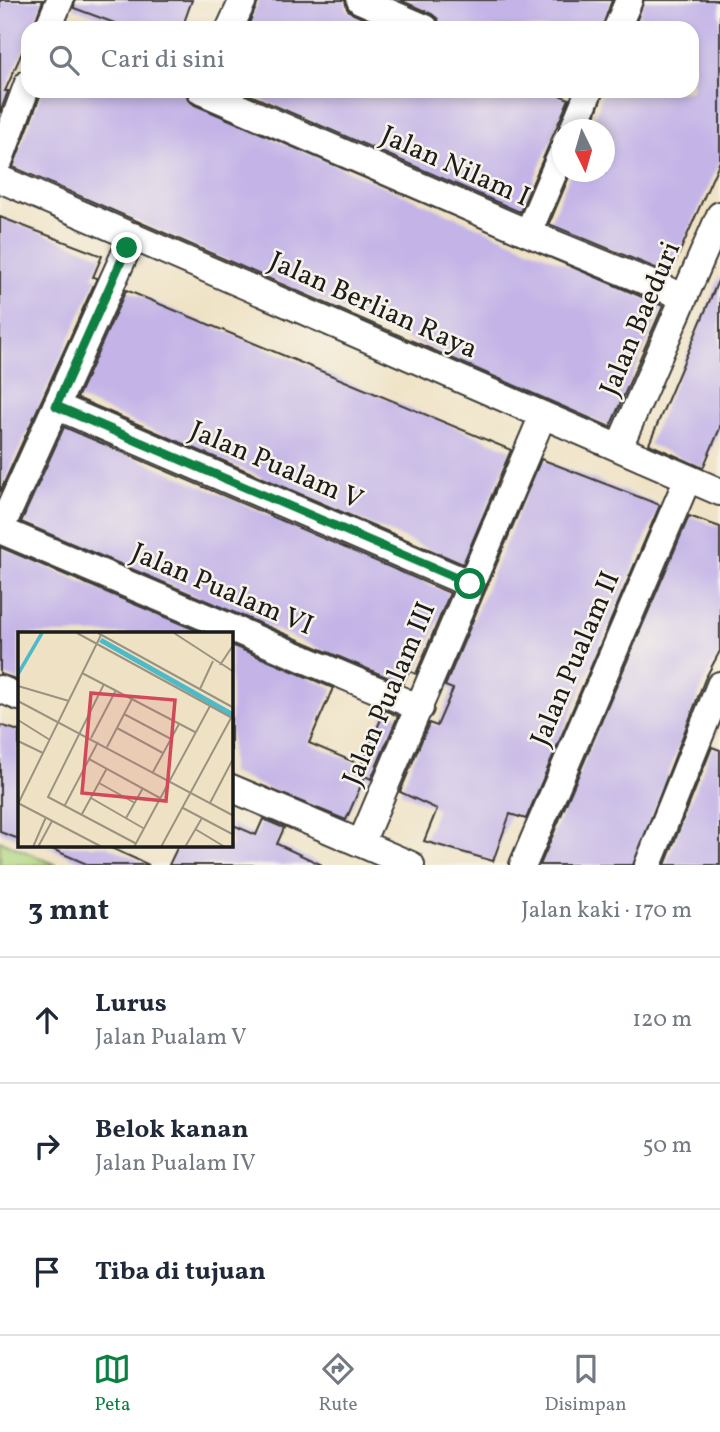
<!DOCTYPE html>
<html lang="id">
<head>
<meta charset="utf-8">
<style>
	body { margin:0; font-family:Vollkorn,serif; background:#f6f6f7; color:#1f2937 }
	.compass { position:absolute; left:552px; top:119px; width:63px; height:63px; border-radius:50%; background:#fff; box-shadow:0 4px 10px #0003; rotate:175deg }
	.stop { position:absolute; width:21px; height:21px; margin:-16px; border:5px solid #0b8043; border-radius:50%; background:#fff }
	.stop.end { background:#0b8043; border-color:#fff; box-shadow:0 2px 7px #0008 }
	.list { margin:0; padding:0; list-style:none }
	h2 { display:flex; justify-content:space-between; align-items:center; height:91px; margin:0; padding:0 28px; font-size:30px }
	h2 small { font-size:23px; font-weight:400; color:#747a83 }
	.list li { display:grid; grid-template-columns:46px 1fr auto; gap:21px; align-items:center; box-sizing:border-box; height:126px; padding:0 28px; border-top:2px solid #e0e1e3 }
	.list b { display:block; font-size:26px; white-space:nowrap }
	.list p { margin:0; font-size:23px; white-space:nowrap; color:#747a83 }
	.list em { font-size:23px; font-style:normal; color:#747a83 }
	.icon { flex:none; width:38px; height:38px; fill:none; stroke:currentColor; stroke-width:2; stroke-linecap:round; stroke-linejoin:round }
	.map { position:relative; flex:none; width:720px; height:865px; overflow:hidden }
	.search { position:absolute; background:#fff; box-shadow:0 4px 10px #0003; left:21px; right:21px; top:21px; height:77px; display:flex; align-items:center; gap:18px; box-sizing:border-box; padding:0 24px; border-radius:21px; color:#747a83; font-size:26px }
	.sheet { height:469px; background:#fff }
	nav { display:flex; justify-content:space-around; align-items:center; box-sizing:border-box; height:98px; border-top:2px solid #e0e1e3; background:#fff; font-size:19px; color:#747a83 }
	nav a { display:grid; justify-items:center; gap:4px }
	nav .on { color:#0b8043 }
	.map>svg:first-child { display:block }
</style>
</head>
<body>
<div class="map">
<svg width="720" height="865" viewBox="0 0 720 865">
	<rect width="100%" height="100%" fill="#f7f3e8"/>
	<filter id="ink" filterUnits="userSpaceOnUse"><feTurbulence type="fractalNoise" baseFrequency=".0143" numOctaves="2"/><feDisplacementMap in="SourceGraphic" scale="14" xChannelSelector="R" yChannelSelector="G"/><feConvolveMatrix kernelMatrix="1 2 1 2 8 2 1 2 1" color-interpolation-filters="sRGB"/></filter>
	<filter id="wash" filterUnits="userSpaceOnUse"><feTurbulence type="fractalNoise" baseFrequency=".00686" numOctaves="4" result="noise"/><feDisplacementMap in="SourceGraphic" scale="28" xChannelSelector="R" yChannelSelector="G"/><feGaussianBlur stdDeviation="1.57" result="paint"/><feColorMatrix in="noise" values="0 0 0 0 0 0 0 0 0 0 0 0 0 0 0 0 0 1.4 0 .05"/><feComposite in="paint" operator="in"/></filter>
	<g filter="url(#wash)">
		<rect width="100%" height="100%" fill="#efe2c4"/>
		<path fill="#b0d57f" stroke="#66784e" stroke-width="2" d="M0,841l57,24h-57z"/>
		<g id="blocks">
			<path fill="#c3b3e7" d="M0,0h43l-10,28h-5v11l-23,52h3l-8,22z
				M75,0h117l-10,28h-54l-54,-20z
				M259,0h86l2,9 6,5 32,14h-138z
				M400,0h212l-10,28h-162l-2,-9 -6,-5z
				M644,0h76v161l-50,113 -121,-50 22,-52h34v-42h-15l14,-39h88v-63h-58z
				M42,91h144l2,9 7,5 468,201 -53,121 -597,-260z
				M241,91h309l19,8 -49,113z
				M0,217l102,39 -9,21 4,1 -97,214z
				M720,276v152l-17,40 -54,-24z
				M126,290l385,160 -48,114 -386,-166z
				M64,427l386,166 -34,81 -7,-3 -6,13 -382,-162z
				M541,459l119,46 -134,314 -16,-5 -17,47 -69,-20 13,-32 -37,-17 29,-69 8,3 16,-37 -8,-3z
				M689,516l31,11v124l-15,28 -72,186h-93z
				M0,547l205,87h-186v46l-19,-6z
				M231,645l102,43 -24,55 52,22 24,-55 13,6 -27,63 -6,-3 -19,44 -115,-47z
				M0,725l19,6v108l-19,-7z
				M712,747l8,3v115h-55z
				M263,819l21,9 -7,16 45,21h-153l9,-19h53v-22l25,11z
				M45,846h62l42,19h-60z"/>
		</g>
	</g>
	<g filter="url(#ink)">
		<use href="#blocks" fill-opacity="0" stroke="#3c3a35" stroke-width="2"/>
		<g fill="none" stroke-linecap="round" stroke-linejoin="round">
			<g stroke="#3c3a35" stroke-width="30">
				<path id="minor" d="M360,0l65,28
					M48,28l12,-28
					M230,28l13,-28
					M617,28l12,-28
					M201,91l327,142 156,64
					M573,130l16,-39
					M0,159l28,-76
					M0,179l720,313
					M528,233l34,-80
					M56,406l414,178
					M619,447l101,-232
					M0,530l420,178
					M0,530l133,-294
					M0,689l19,8
					M231,788l180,77
					M361,843l182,-428
					M523,865l165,-387
					M648,865l72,-180"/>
			</g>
			<use href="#minor" stroke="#fff" stroke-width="26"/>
		</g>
	</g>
	<g fill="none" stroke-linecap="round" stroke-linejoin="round" filter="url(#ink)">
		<path stroke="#0b8043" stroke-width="9" d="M127,248l-71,158 414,178"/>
	</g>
	<g text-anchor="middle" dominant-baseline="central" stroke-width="5" stroke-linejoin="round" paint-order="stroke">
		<g font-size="28" fill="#1c1c1c" stroke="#f7f3e8">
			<text transform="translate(455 167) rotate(24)">Jalan Nilam I</text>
			<text transform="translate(373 306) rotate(24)">Jalan Berlian Raya</text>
			<text transform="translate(641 319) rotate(-67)">Jalan Baeduri</text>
			<text transform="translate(276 466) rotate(23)">Jalan Pualam V</text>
			<text transform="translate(222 590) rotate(23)">Jalan Pualam VI</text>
			<text transform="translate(576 659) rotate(-67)">Jalan Pualam II</text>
			<text transform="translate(390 694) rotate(-67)">Jalan Pualam III</text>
		</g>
	</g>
	<g transform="translate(18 632)">
		<rect width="215" height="215" fill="#efe2c4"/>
		<path d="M84,6l131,74v6l-134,-76z" fill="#4dbac8"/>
		<path fill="none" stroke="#4dbac8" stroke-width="3.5" d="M0,42l24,-41"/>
		<path fill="none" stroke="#9b9381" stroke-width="2" d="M59,1l157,86M80,1l136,75M156,1l60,39M202,33l14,-21M64,41l113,59M86,52l-56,113 87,46M0,54l51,15M182,57l13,-28M0,69l216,115M106,82l47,25M0,88l32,20M99,96l46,25M73,106l25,-48M0,109l25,12M89,115l25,-48M71,127l71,39M135,140l26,-48M81,151l36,20M73,166l52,30M0,171l84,44M192,171l24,-46M0,172l83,-169M47,173l33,-63M165,176l51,27M64,182l25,-46M108,186l17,-30M177,197l30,18M15,215l13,-30M20,215l14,-26M116,215l76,-141M143,215l70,-129M167,215l17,-29"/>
		<path fill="#d1495b" fill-opacity="0.15" stroke="#d1495b" stroke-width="3.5" d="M73,61l84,7 -9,101 -84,-8z"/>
		<rect width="215" height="215" fill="none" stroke="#1c1c1c" stroke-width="3.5"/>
	</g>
</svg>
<svg class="compass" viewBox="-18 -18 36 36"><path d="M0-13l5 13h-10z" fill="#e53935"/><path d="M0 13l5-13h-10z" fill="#747a83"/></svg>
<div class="stop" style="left:470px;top:584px"></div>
<div class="stop end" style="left:127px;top:248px"></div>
<div class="search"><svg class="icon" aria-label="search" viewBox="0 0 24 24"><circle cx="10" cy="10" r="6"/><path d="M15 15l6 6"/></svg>Cari di sini</div>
</div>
<section class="sheet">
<h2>3 mnt<small>Jalan kaki · 170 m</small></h2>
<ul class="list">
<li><svg class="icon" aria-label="ahead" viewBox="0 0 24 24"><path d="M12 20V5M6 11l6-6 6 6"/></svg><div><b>Lurus</b><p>Jalan Pualam V</p></div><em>120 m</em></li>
<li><svg class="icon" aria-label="right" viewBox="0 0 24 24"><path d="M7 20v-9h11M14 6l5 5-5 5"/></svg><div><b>Belok kanan</b><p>Jalan Pualam IV</p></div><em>50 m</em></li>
<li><svg class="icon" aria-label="arrive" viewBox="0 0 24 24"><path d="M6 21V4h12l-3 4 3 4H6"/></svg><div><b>Tiba di tujuan</b></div></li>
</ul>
</section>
<nav>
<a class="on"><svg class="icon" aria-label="map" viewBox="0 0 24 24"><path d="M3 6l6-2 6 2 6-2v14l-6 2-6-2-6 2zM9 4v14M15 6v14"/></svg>Peta</a>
<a><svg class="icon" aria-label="directions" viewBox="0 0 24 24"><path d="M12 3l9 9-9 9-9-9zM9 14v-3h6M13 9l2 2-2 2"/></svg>Rute</a>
<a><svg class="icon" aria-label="saved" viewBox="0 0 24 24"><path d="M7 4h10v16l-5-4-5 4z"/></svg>Disimpan</a>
</nav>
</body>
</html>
